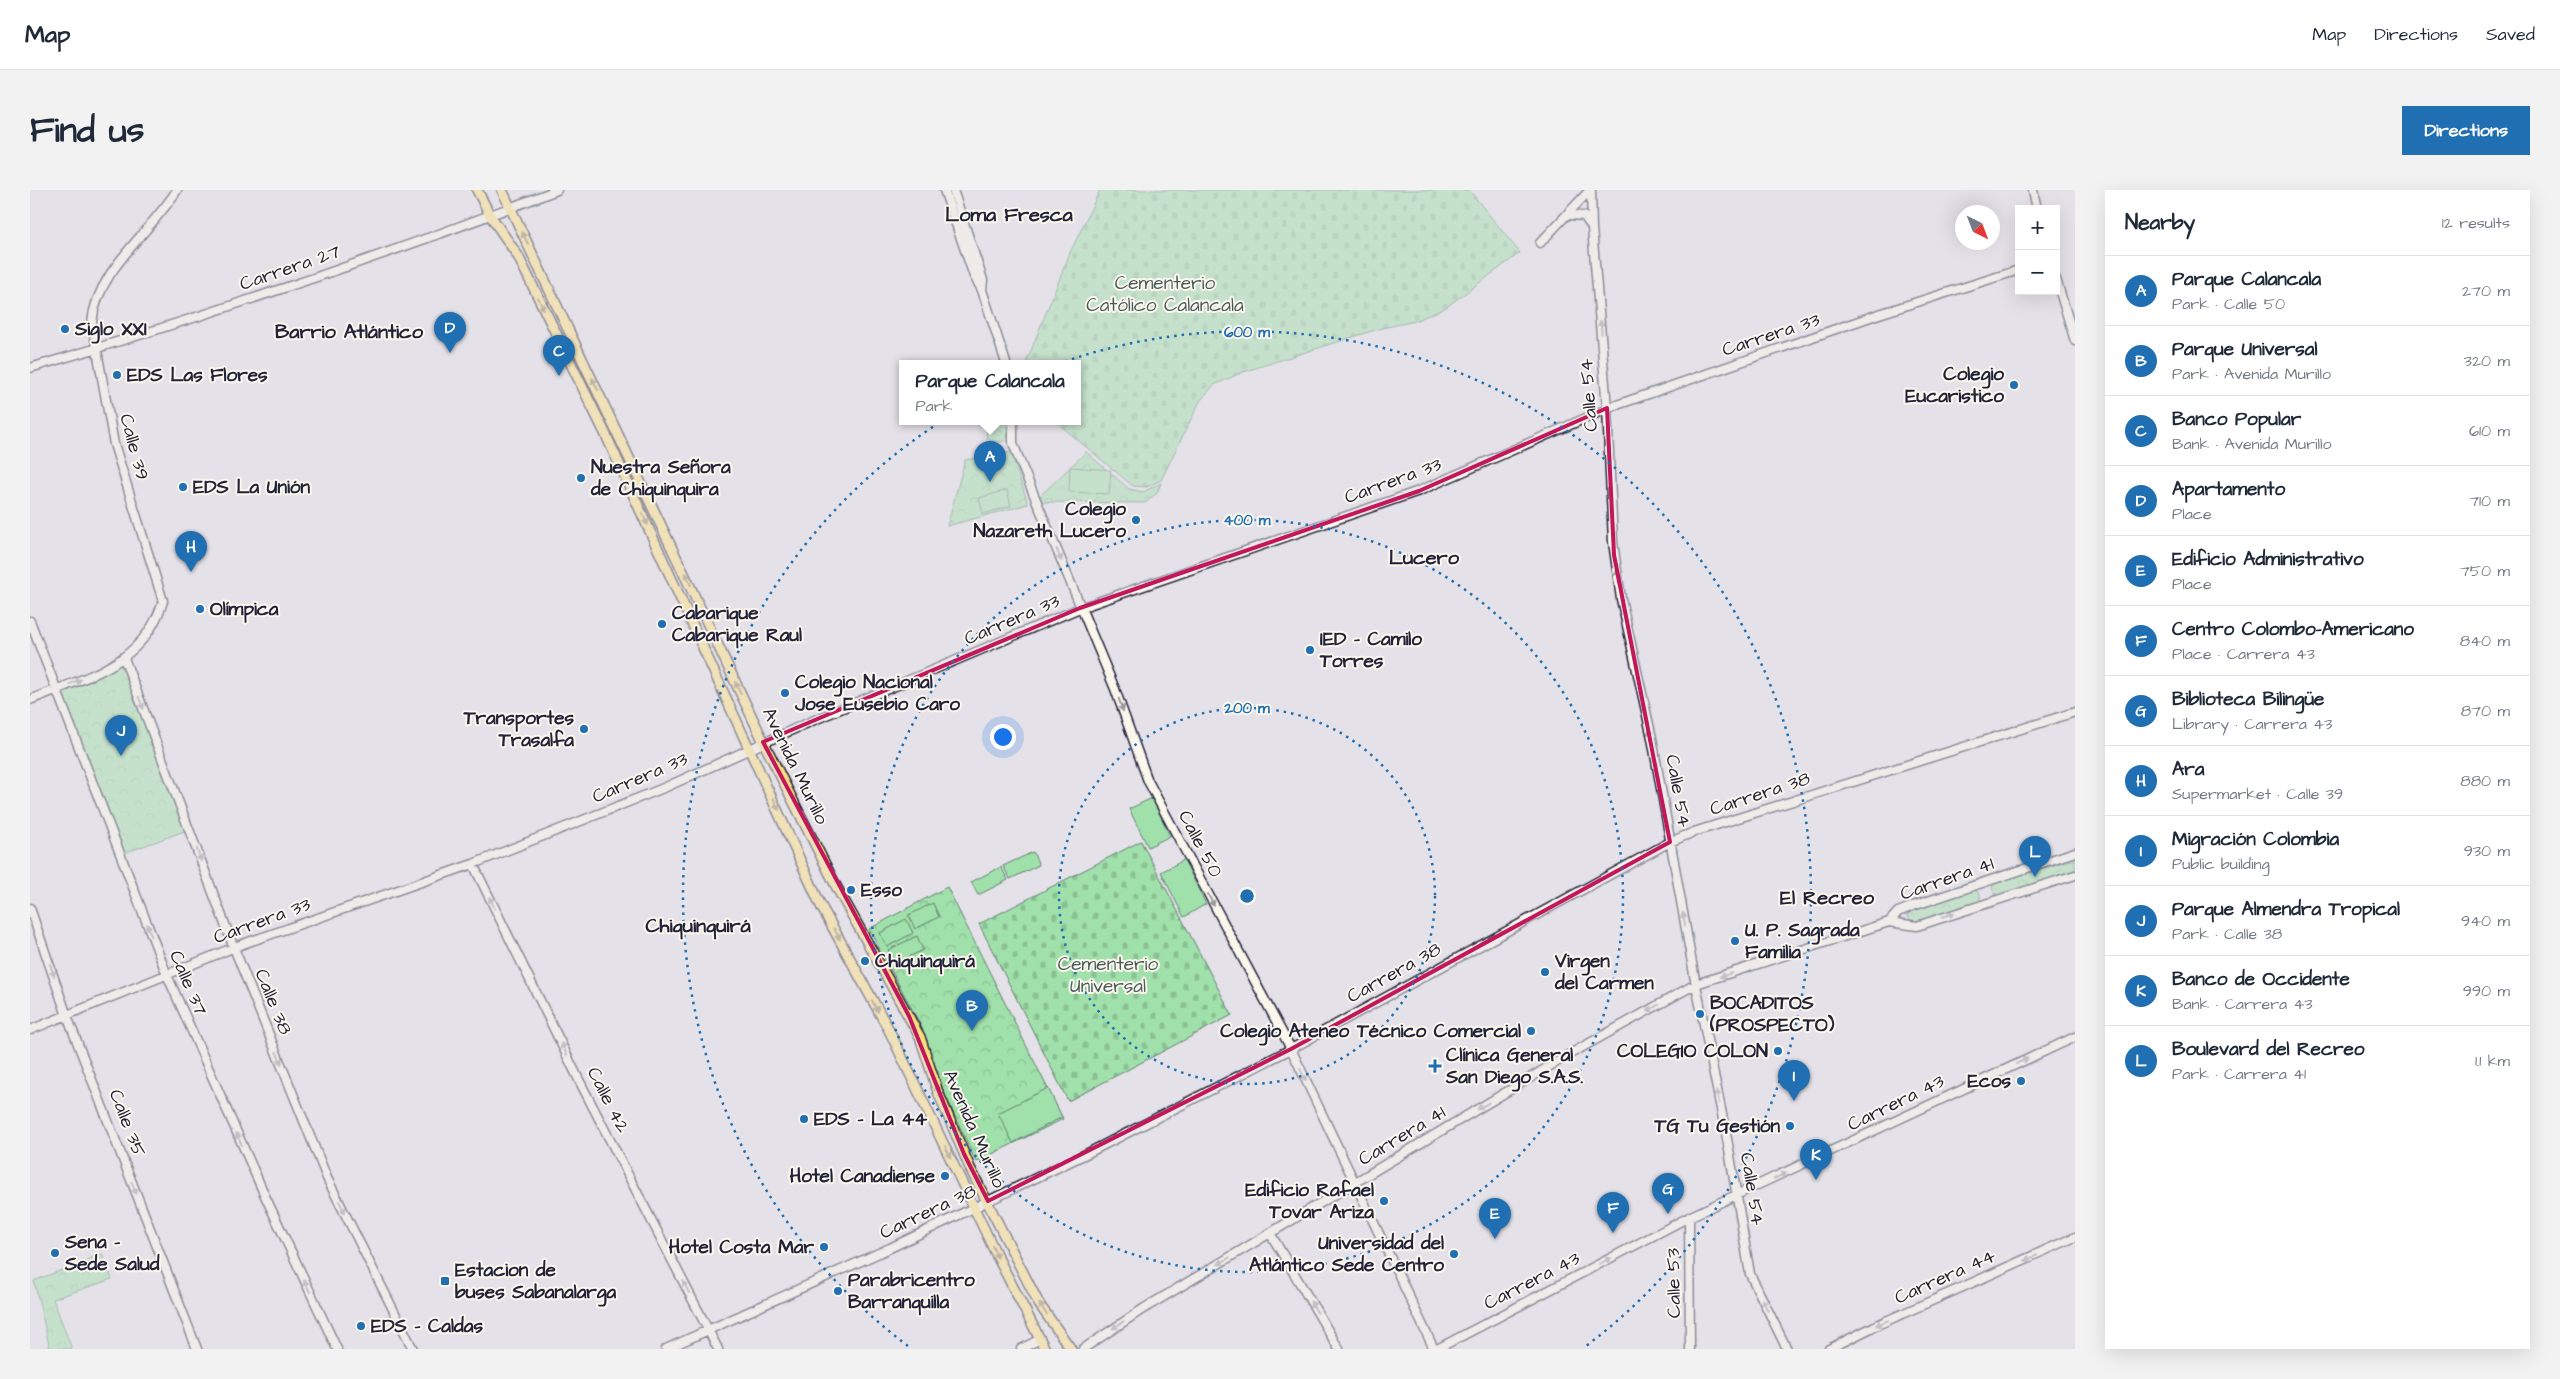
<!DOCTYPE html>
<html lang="en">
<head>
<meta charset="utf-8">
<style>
	body { margin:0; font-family:"Architects Daughter",sans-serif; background:#f2f2f3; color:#1f2937 }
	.controls { position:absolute; right:15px; top:15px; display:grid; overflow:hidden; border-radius:0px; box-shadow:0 5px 20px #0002 }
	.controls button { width:45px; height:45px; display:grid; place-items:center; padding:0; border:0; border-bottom:1px solid #e0e1e3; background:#fff; color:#1f2937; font:25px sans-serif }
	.compass { position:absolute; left:1925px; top:15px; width:45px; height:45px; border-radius:50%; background:#fff; box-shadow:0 5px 20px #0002; rotate:138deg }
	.you { position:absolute; left:972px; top:546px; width:18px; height:18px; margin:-12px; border:4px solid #fff; border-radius:50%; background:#1a73e8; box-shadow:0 0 0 8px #1a73e833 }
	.badge { display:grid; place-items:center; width:32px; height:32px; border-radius:50%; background:#1f6fb2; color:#fff; font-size:16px; font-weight:700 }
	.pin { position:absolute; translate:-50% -41px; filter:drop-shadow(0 1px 2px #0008) }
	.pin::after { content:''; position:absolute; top:26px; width:18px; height:15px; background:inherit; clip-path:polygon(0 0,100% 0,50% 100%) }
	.popup { position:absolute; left:869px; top:170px; width:182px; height:65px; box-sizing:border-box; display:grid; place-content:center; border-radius:0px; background:#fff; filter:drop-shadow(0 1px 4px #0005); font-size:16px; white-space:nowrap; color:#747a83 }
	.popup b { font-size:19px; color:#1f2937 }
	.popup::after { content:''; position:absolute; left:50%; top:100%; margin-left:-10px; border:10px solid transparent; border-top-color:#fff }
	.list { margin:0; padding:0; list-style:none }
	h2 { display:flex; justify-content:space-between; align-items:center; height:65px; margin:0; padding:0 20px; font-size:21px }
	h2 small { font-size:16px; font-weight:400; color:#747a83 }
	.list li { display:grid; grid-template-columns:32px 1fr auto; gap:15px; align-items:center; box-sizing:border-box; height:70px; padding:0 20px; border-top:1px solid #e0e1e3 }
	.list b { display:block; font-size:19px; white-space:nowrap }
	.list p { margin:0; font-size:16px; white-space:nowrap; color:#747a83 }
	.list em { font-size:16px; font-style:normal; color:#747a83 }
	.map { position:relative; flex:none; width:2045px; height:1159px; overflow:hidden; border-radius:0px }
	header { display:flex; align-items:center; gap:30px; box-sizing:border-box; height:70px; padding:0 25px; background:#fff; border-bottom:1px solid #e0e1e3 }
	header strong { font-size:24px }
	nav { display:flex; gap:28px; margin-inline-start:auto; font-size:18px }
	.intro { display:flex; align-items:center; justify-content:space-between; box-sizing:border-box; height:120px; padding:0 30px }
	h1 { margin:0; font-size:35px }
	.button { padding:12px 22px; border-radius:0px; background:#1f6fb2; color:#fff; font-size:18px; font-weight:700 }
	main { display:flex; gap:30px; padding:0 30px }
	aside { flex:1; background:#fff; border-radius:0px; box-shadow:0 5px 20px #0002 }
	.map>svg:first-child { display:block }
</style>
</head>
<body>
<header>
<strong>Map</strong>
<nav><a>Map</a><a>Directions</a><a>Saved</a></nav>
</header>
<div class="intro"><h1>Find us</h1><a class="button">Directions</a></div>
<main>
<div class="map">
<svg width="2045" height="1159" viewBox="0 0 2045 1159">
	<defs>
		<pattern id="forest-crowns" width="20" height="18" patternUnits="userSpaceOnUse" patternTransform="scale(1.25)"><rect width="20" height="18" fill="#a0e0aa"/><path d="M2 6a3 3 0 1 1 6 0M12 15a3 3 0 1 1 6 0" fill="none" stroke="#8ac093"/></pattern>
		<pattern id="cemetery-stones" width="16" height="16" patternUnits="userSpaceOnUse" patternTransform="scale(1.25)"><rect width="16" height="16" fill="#a0e0aa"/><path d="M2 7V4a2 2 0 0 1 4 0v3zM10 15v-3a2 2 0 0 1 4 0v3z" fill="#8ac093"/></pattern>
	</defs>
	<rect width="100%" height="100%" fill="#e4e1e8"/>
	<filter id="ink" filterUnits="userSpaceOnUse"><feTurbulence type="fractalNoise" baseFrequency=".02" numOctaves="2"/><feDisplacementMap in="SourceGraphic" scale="10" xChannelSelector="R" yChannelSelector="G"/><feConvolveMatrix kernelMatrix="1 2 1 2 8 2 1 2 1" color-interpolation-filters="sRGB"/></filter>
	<g filter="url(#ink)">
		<path fill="url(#forest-crowns)" stroke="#618172" d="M961,231h18c1,17 -2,25 -21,19l-2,-6z
			M981,262l17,52 -81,22 18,-66z
			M1056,262l43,37 14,3 18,-9 -4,10 -12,10 -103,-1 -2,-6z
			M94,468l66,171 -71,26 -63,-166z
			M2045,669v12l-76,24 -5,-2 -2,-5 2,-4z
			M917,697l116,232 -87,43 -33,-72 -23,-66 -51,-95z
			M1945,700l5,4v6l-3,3 -61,19 -6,-1 -2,-6 2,-5z
			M72,1064l10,25 -59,20 19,50h-22l-16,-68z"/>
		<path fill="url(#cemetery-stones)" stroke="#618172" d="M1070,0h369l51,63 -75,55 -30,13 -37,8 -135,43 -29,13 -14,16 -39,79 -14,7 -14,-1 -78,-65h23v-58h-52l43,-108z
			M1111,651l91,174 -164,86 -89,-177z"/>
		<path fill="#a0e0aa" stroke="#618172" d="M1040,277l41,3 -2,24 -40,-2z
			M977,300l4,16 -28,8 -4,-16z
			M1122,608l18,38 -22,11 -19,-38z
			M1003,662l6,13 -29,14 -7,-13z
			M1154,670l22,44 -22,13 -23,-45z
			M971,677l7,13 -30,15 -7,-13z
			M903,713l6,14 -24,12 -6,-14z
			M876,729l7,14 -26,14 -7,-14z
			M887,746l6,14 -27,13 -8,-13z
			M1018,898l14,29 -49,26 -15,-30z"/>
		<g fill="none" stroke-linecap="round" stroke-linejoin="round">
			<g stroke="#22223b" stroke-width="11">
				<path id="secondary" d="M914,0l30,86 8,14 24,73
					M923,0l30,90 -1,10
					M1561,0l1,38 15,180 6,134 8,57 31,139 43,242 33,164 22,130 37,75
					M2003,0l4,19
					M1539,25l15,1 7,10
					M1510,53l50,-53
					M2026,89l19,62
					M0,178c178,-52 354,-112 527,-178
					M983,231v22l6,16 96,230 33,92 143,268 143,300
					M0,431l137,354 99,223 71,151
					M94,468l110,290 93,230 86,171
					M0,510c55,-23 114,-35 133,-99l-49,-157 -22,-121c4,-52 58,-90 85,-133
					M443,674l106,216 139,269
					M0,718l37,108 130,333
					M1859,732l28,4 158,-51
					M0,840l210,-85 233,-81 193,-77 146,-66 268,-113 339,-117 192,-84 268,-93 140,-44
					M1659,1027l1,132
					M1240,1043l69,116
					M636,1159l224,-101 198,-95 203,-104 379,-207 24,-10 381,-120
					M991,1159l19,-10
					M1053,1159l60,-40 427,-255 126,-70 193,-62 9,-10 15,-6 162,-54
					M1407,1159l252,-132 386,-180
					M1799,1159l46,-23 200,-89"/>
			</g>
			<g stroke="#22223b" stroke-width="12">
				<path id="primary" d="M447,0l13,25 28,41 87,177 216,473 68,124 108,226 48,93
					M472,0l266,561 69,137 83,149 18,55 32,76 69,136 32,45"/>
			</g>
			<use href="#secondary" stroke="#fbf7ec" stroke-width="8"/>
			<use href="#primary" stroke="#fedf80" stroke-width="9"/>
		</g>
		<defs><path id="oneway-solid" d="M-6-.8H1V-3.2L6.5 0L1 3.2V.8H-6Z" transform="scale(1.25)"/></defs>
		<g fill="#90805e">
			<use href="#oneway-solid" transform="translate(495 48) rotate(-115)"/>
			<use href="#oneway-solid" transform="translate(511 114) rotate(64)"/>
			<use href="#oneway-solid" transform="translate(565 194) rotate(-117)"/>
			<use href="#oneway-solid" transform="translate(615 329) rotate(65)"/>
			<use href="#oneway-solid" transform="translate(658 389) rotate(-115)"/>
			<use href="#oneway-solid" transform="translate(708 498) rotate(-115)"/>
			<use href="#oneway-solid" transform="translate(746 614) rotate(66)"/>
			<use href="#oneway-solid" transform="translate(807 744) rotate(62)"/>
			<use href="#oneway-solid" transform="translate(845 816) rotate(62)"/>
			<use href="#oneway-solid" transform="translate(908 901) rotate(-110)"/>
			<use href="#oneway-solid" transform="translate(918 962) rotate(64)"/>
			<use href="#oneway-solid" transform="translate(965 1062) rotate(65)"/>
			<use href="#oneway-solid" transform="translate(1013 1119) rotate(-124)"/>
		</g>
		<g fill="#99979c">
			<use href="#oneway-solid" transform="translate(1571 137) rotate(-95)"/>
			<use href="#oneway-solid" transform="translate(1029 365) rotate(68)"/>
			<use href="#oneway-solid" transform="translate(1588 386) rotate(-99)"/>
			<use href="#oneway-solid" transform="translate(45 492) rotate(-21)"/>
			<use href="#oneway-solid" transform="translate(111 513) rotate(69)"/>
			<use href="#oneway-solid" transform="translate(1091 515) rotate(70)"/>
			<use href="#oneway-solid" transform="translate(1621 545) rotate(-103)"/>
			<use href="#oneway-solid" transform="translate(169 665) rotate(70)"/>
			<use href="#oneway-solid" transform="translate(1181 710) rotate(63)"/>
			<use href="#oneway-solid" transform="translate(462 713) rotate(-116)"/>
			<use href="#oneway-solid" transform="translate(1918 725) rotate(-17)"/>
			<use href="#oneway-solid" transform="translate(1654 729) rotate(-100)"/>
			<use href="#oneway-solid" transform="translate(119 740) rotate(-111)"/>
			<use href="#oneway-solid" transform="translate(22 780) rotate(71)"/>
			<use href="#oneway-solid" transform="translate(1696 785) rotate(163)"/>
			<use href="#oneway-solid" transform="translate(1623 818) rotate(151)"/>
			<use href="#oneway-solid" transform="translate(534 859) rotate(-116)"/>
			<use href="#oneway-solid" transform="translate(249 868) rotate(68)"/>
			<use href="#oneway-solid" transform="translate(1992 871) rotate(-26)"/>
			<use href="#oneway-solid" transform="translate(1273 885) rotate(65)"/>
			<use href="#oneway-solid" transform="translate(1688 907) rotate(-101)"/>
			<use href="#oneway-solid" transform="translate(1453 916) rotate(149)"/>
			<use href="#oneway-solid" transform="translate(209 949) rotate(-114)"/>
			<use href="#oneway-solid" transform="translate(1750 986) rotate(-25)"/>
			<use href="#oneway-solid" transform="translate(104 998) rotate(69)"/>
			<use href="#oneway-solid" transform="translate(312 1017) rotate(63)"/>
			<use href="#oneway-solid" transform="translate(2001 1068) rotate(156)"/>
			<use href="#oneway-solid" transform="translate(1194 1071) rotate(149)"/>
			<use href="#oneway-solid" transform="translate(1575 1071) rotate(-27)"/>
			<use href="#oneway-solid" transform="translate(277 1096) rotate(-115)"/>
			<use href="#oneway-solid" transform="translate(656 1097) rotate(-117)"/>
			<use href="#oneway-solid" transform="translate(1735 1115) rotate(-116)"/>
			<use href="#oneway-solid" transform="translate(1284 1117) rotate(-121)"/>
			<use href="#oneway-solid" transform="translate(1852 1133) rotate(156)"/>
			<use href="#oneway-solid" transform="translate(1088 1135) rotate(146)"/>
		</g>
	</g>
	<path d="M0 0H2045V1159H0ZM1577,218l7,147 56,287 -379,207 -303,152 -24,-47 -55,-138 -146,-274 317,-134 339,-117z" fill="#e4e1e8" fill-opacity=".55" fill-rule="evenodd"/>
	<path fill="none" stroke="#c2185b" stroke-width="4" stroke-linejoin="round" d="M1577,218l7,147 56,287 -379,207 -303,152 -24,-47 -55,-138 -146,-274 317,-134 339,-117z"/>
	<g fill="none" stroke="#1f6fb2" stroke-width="2.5" stroke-dasharray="2.5 5">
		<circle cx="1217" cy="706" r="188"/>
		<circle cx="1217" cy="706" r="376"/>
		<path d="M878 1156A564 564 0 1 1 1556 1156"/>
	</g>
	<g fill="#1f6fb2" stroke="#fbf7ec" stroke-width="2">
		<circle cx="35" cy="139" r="5"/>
		<circle cx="87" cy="185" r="5"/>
		<circle cx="1984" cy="195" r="5"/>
		<circle cx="551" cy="288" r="5"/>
		<circle cx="153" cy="297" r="5"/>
		<circle cx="1106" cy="330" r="5"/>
		<circle cx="170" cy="419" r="5"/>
		<circle cx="632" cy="434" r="5"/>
		<circle cx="1280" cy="460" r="5"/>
		<circle cx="755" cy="503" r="5"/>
		<circle cx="554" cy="539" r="5"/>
		<circle cx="821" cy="700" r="5"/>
		<circle cx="1705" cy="751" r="5"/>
		<circle cx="835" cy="771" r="5"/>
		<circle cx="1515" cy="782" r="5"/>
		<circle cx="1670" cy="824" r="5"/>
		<circle cx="1501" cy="841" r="5"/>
		<circle cx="1748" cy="861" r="5"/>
		<path d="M1402.5 868.5h5v5h5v5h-5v5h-5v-5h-5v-5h5z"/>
		<circle cx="1991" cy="891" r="5"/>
		<circle cx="774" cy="929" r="5"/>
		<circle cx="1760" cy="936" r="5"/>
		<circle cx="915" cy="986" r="5"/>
		<circle cx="1354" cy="1011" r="5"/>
		<circle cx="794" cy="1057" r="5"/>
		<circle cx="25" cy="1063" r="5"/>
		<circle cx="1424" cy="1064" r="5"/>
		<rect x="410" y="1086" width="10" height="10" rx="2.5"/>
		<circle cx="808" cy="1101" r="5"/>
		<circle cx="331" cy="1136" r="5"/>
	</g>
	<g text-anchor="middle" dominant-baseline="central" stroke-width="4" stroke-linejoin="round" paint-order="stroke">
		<g font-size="19" fill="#22223b" stroke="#fbf7ec">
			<text transform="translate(260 78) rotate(-19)">Carrera 27</text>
			<text transform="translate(1741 145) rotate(-18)">Carrera 33</text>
			<text transform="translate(1559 205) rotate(-94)">Calle 54</text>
			<text transform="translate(104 257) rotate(75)">Calle 39</text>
			<text transform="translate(1363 291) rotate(-20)">Carrera 33</text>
			<text transform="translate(982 430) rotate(-23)">Carrera 33</text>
			<text transform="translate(765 576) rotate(64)">Avenida Murillo</text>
			<text transform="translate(610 588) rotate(-23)">Carrera 33</text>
			<text transform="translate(1648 601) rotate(80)">Calle 54</text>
			<text transform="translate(1730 604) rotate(-18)">Carrera 38</text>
			<text transform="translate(1170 654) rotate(62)">Calle 50</text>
			<text transform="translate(1917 689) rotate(-19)">Carrera 41</text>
			<text transform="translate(232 731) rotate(-20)">Carrera 33</text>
			<text transform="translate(1364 783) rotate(-29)">Carrera 38</text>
			<text transform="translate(158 793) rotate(67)">Calle 37</text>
			<text transform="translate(243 812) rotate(68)">Calle 38</text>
			<text transform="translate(578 910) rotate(63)">Calle 42</text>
			<text transform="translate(1866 913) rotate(-26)">Carrera 43</text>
			<text transform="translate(97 933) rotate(69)">Calle 35</text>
			<text transform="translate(944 939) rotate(66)">Avenida Murillo</text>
			<text transform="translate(1372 946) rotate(-31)">Carrera 41</text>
			<text transform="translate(1722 999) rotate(81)">Calle 54</text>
			<text transform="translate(898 1022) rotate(-25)">Carrera 38</text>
			<text transform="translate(1915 1087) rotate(-24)">Carrera 44</text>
			<text transform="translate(1502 1091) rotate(-27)">Carrera 43</text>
			<text transform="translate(1644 1093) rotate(-91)">Calle 53</text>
		</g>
		<g font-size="19" fill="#485b5c" stroke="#fbf7ec">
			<text x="1135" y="93">Cementerio<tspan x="1135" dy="22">Católico Calancala</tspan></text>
			<text x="1078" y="774">Cementerio<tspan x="1078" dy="22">Universal</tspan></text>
		</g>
		<g font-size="19" font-weight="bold" fill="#22223b" stroke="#fbf7ec" text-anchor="start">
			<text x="45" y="139">Siglo XXI</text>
			<text x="1974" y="184" text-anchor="end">Colegio<tspan x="1974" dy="22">Eucaristico</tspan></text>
			<text x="97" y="185">EDS Las Flores</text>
			<text x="561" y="277">Nuestra Señora<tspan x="561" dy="22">de Chiquinquira</tspan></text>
			<text x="163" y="297">EDS La Unión</text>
			<text x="1096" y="319" text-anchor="end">Colegio<tspan x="1096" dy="22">Nazareth Lucero</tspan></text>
			<text x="180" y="419">Olímpica</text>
			<text x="642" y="423">Cabarique<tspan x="642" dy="22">Cabarique Raul</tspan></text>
			<text x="1290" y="449">IED - Camilo<tspan x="1290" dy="22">Torres</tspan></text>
			<text x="765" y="492">Colegio Nacional<tspan x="765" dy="22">Jose Eusebio Caro</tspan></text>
			<text x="544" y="528" text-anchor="end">Transportes<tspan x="544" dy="22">Trasalfa</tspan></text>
			<text x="831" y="700">Esso</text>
			<text x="1715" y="740">U. P. Sagrada<tspan x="1715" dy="22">Familia</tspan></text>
			<text x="845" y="771">Chiquinquirá</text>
			<text x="1525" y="771">Virgen<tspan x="1525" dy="22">del Carmen</tspan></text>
			<text x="1680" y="813">BOCADITOS<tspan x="1680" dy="22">(PROSPECTO)</tspan></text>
			<text x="1491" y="841" text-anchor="end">Colegio Ateneo Técnico Comercial</text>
			<text x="1738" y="861" text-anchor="end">COLEGIO COLON</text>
			<text x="1416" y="865">Clínica General<tspan x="1416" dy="22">San Diego S.A.S.</tspan></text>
			<text x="1981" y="891" text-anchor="end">Ecos</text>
			<text x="784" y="929">EDS - La 44</text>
			<text x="1750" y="936" text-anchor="end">TG Tu Gestión</text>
			<text x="905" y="986" text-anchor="end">Hotel Canadiense</text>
			<text x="1344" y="1000" text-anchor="end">Edificio Rafael<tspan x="1344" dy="22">Tovar Ariza</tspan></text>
			<text x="35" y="1052">Sena -<tspan x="35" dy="22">Sede Salud</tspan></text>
			<text x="1414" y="1053" text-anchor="end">Universidad del<tspan x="1414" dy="22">Atlántico Sede Centro</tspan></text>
			<text x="784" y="1057" text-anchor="end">Hotel Costa Mar</text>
			<text x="425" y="1080">Estacion de<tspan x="425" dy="22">buses Sabanalarga</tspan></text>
			<text x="818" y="1090">Parabricentro<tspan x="818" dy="22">Barranquilla</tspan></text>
			<text x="341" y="1136">EDS - Caldas</text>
		</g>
		<g font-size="20" font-weight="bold" fill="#22223b" stroke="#fbf7ec">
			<text x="979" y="25">Loma Fresca</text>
			<text x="319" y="142">Barrio Atlántico</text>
			<text x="1394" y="368">Lucero</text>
			<text x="1797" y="708">El Recreo</text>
			<text x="668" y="736">Chiquinquirá</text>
		</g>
	</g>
	<circle cx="1217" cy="706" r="8" fill="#1f6fb2" stroke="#fbf7ec" stroke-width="2.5"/>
	<g font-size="15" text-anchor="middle" font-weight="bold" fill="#1f6fb2" stroke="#fbf7ec" stroke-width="4" stroke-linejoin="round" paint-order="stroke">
		<text x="1217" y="147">600 m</text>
		<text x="1217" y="335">400 m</text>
		<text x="1217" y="523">200 m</text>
	</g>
</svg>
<div class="controls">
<button>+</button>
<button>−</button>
</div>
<svg class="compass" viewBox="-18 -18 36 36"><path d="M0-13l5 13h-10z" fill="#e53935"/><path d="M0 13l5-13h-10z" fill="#747a83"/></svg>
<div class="you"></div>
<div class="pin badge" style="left:960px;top:292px">A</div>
<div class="popup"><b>Parque Calancala</b>Park</div>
<div class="pin badge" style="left:942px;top:841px">B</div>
<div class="pin badge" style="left:529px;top:186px">C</div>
<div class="pin badge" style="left:420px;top:163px">D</div>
<div class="pin badge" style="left:1465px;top:1049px">E</div>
<div class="pin badge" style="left:1583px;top:1043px">F</div>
<div class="pin badge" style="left:1638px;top:1024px">G</div>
<div class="pin badge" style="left:161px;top:382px">H</div>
<div class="pin badge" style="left:1764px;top:911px">I</div>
<div class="pin badge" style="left:91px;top:566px">J</div>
<div class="pin badge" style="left:1786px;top:990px">K</div>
<div class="pin badge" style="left:2005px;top:687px">L</div>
</div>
<aside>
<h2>Nearby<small>12 results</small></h2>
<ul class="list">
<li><span class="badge">A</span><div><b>Parque Calancala</b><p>Park · Calle 50</p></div><em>270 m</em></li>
<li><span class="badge">B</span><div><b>Parque Universal</b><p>Park · Avenida Murillo</p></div><em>320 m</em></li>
<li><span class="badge">C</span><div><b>Banco Popular</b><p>Bank · Avenida Murillo</p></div><em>610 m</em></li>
<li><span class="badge">D</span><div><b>Apartamento</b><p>Place</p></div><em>710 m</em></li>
<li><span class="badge">E</span><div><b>Edificio Administrativo</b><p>Place</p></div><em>750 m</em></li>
<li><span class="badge">F</span><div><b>Centro Colombo-Americano</b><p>Place · Carrera 43</p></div><em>840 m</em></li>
<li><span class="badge">G</span><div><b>Biblioteca Bilingüe</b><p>Library · Carrera 43</p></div><em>870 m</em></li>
<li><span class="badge">H</span><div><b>Ara</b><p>Supermarket · Calle 39</p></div><em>880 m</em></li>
<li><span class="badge">I</span><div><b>Migración Colombia</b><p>Public building</p></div><em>930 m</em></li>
<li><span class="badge">J</span><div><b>Parque Almendra Tropical</b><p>Park · Calle 38</p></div><em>940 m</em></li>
<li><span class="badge">K</span><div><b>Banco de Occidente</b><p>Bank · Carrera 43</p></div><em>990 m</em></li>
<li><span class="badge">L</span><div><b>Boulevard del Recreo</b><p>Park · Carrera 41</p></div><em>1.1 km</em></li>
</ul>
</aside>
</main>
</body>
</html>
